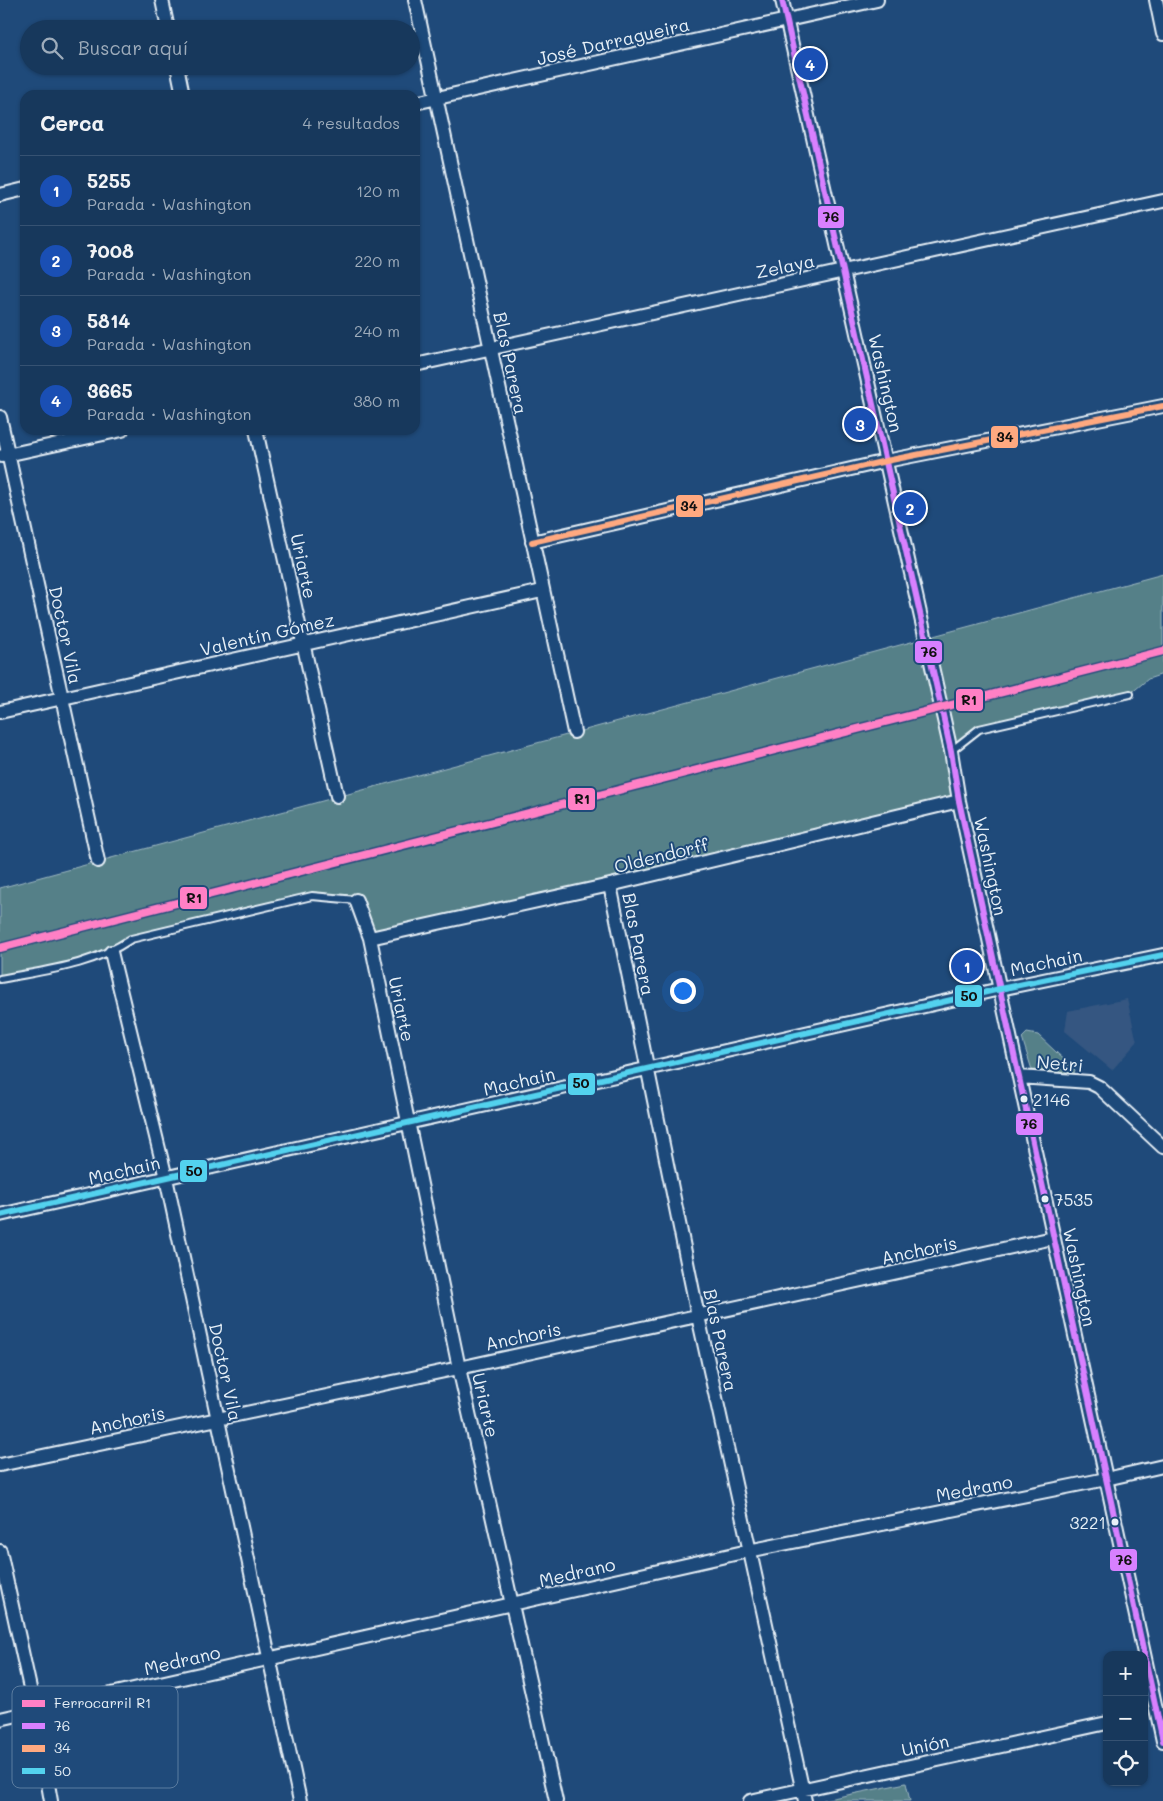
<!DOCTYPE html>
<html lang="es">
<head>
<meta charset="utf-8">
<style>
	body { margin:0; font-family:Mali,sans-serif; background:#244365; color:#f1f3f6 }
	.controls { position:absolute; right:15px; bottom:15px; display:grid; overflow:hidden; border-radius:10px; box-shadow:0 1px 4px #0004 }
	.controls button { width:45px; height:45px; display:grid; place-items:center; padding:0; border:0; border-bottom:1px solid #365272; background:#17385c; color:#f1f3f6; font:25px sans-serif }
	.you { position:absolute; left:682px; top:990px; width:18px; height:18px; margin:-12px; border:4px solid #fff; border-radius:50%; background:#1a73e8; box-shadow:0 0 0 8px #1a73e833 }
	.badge { display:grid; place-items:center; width:32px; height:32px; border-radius:50%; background:#90b9f0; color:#fff; font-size:16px; font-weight:700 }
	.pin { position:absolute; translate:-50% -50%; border:2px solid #fff; box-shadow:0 1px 5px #0006 }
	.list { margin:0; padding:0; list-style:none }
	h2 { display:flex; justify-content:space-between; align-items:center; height:65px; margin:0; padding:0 20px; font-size:21px }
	h2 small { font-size:16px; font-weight:400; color:#9eacbb }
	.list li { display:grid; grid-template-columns:32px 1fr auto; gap:15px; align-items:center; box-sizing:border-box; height:70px; padding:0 20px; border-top:1px solid #365272 }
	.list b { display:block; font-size:19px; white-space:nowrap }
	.list p { margin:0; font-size:16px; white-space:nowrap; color:#9eacbb }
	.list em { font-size:16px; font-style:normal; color:#9eacbb }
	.icon { flex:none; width:28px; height:28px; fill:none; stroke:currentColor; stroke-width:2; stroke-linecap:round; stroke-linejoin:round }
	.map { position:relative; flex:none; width:1163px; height:1801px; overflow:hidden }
	.search { position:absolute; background:#17385c; box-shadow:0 1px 4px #0004; left:20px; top:20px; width:400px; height:55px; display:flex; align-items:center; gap:12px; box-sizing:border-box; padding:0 18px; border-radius:28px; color:#9eacbb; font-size:19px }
	.panel { position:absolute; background:#17385c; box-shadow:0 1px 4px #0004; left:20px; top:90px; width:400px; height:345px; border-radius:15px }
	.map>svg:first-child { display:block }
</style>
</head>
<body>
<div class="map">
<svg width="1163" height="1801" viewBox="0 0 1163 1801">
	<rect width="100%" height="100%" fill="#1f4a7a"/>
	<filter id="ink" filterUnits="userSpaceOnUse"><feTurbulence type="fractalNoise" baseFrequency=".02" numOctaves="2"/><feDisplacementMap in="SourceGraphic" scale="10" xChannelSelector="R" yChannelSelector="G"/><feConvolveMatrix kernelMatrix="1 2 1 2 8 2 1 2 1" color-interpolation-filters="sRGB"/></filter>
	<g filter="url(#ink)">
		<path fill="#365781" d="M1127,999l10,43 -25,28 -47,-39 3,-20z"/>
		<path fill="#558088" stroke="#9eb8c0" d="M1163,574v100l-15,5 -18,15 -151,35 -28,22 8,50 -589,137 -14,-38 -44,-4 -181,43 -20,13 -111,27v-91z
			M1027,1033l11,2 37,35 -1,3 -42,-3 -10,-32z
			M906,1783l4,18h-87v-1z"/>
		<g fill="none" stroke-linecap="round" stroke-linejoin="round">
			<g stroke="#e8f1f8" stroke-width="10">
				<path id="lane" d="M951,751l28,-22 151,-35
					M0,979c46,-9 91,-13 131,-40l181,-43 44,4"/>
			</g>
			<g stroke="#e8f1f8" stroke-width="16">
				<path id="street" d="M162,0l6,29
					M415,0l159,732
					M782,0l169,751 8,50 204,940
					M1156,0l7,34
					M177,66l6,29
					M415,103l462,-103
					M0,195l25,-6
					M415,365l748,-164
					M0,417l98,444
					M256,430l81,366
					M2,456l120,-26
					M532,542l354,-81 277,-55
					M0,712l542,-121
					M610,885l88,431 107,485
					M356,900l14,38 89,430 97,433
					M370,938l240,-53 349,-84
					M111,952l55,226 134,623
					M1019,1077l70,5 10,5 64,60
					M0,1215l1000,-226 163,-34
					M0,1465l459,-97 594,-130
					M0,1551l35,160 16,90
					M0,1719l748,-168 358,-72 57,-13
					M750,1801l357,-78"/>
			</g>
			<use href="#lane" stroke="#1f4a7a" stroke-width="6"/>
			<use href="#street" stroke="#1f4a7a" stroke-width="12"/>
			<g stroke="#1f4a7a" stroke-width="10">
				<path id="bus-1" d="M782,0l169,751 8,50 204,940"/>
			</g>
			<g stroke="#1f4a7a" stroke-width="10">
				<path id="bus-2" d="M532,542l354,-81 277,-55"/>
			</g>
			<g stroke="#1f4a7a" stroke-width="10">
				<path id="bus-3" d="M0,1215l1000,-226 163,-34"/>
			</g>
			<use href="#bus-1" stroke="#d880ff" stroke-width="6"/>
			<use href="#bus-2" stroke="#ffa980" stroke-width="6"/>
			<use href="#bus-3" stroke="#53d2ee" stroke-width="6"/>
			<g stroke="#1f4a7a" stroke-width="11">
				<path id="rail-1" d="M0,948l1163,-297"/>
			</g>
			<use href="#rail-1" stroke="#ff80c5" stroke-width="8"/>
		</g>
	</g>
	<g fill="#e8f1f8" stroke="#1f4a7a" stroke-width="2">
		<circle cx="1024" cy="1099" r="4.5"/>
		<circle cx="1045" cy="1199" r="4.5"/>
		<circle cx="1115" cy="1522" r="4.5"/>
	</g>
	<g text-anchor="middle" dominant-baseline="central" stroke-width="4" stroke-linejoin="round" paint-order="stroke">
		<g font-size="17" fill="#e8f1f8" stroke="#1f4a7a" text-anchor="start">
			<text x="1033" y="1099">2146</text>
			<text x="1054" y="1199">7535</text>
			<text x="1106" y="1522" text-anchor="end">3221</text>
		</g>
		<g font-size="18" fill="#e8f1f8" stroke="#1f4a7a">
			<text transform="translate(613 41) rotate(-13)">José Darragueira</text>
			<text transform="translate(785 266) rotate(-12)">Zelaya</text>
			<text transform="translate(511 363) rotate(78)">Blas Parera</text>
			<text transform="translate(886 383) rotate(77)">Washington</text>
			<text transform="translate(304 566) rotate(78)">Uriarte</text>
			<text transform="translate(267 634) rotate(-13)">Valentín Gómez</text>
			<text transform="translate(66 635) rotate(78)">Doctor Vila</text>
			<text transform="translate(661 855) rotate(-14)">Oldendorff</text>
			<text transform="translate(991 866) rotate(78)">Washington</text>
			<text transform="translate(639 944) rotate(79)">Blas Parera</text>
			<text transform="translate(1046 962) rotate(-12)">Machain</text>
			<text transform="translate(402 1009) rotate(78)">Uriarte</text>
			<text transform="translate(1060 1063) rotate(5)">Netri</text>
			<text transform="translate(519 1081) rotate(-13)">Machain</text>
			<text transform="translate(124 1170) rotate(-13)">Machain</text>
			<text transform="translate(919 1250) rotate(-12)">Anchoris</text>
			<text transform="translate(1080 1277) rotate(78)">Washington</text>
			<text transform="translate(523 1336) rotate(-12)">Anchoris</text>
			<text transform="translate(721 1340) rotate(78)">Blas Parera</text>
			<text transform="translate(226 1372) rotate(78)">Doctor Vila</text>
			<text transform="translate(486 1405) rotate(77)">Uriarte</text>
			<text transform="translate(127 1420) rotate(-12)">Anchoris</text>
			<text transform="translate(974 1488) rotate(-11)">Medrano</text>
			<text transform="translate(577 1572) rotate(-13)">Medrano</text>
			<text transform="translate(182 1660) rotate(-13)">Medrano</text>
			<text transform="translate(925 1745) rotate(-12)">Unión</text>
		</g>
	</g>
	<rect x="12" y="1686" width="166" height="102" rx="8" fill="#1f4a7a" stroke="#5b7ca0" stroke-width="1"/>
	<rect x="22" y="1700" width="23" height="7" fill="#ff80c5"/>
	<rect x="22" y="1723" width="23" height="6" fill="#d880ff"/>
	<rect x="22" y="1745" width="23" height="7" fill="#ffa980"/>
	<rect x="22" y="1768" width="23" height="6" fill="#53d2ee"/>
	<g font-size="14" fill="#e8f1f8">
		<text x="54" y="1708">Ferrocarril R1</text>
		<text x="54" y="1731">76</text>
		<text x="54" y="1753">34</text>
		<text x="54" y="1776">50</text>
	</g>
	<g stroke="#1f4a7a" stroke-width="2">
		<rect x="817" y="205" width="28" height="24" rx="5" fill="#d880ff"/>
		<rect x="990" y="425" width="29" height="24" rx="5" fill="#ffa980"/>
		<rect x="675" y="494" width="29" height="24" rx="5" fill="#ffa980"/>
		<rect x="914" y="640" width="29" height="24" rx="5" fill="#d880ff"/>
		<rect x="955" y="688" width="29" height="24" rx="5" fill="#ff80c5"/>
		<rect x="567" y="787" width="29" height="24" rx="5" fill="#ff80c5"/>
		<rect x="179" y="886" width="29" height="24" rx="5" fill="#ff80c5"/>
		<rect x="954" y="984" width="29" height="24" rx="5" fill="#53d2ee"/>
		<rect x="567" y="1072" width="29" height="24" rx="5" fill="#53d2ee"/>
		<rect x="1015" y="1112" width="29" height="24" rx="5" fill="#d880ff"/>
		<rect x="179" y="1159" width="29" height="24" rx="5" fill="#53d2ee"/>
		<rect x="1109" y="1548" width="29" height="24" rx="5" fill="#d880ff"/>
	</g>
	<g font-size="14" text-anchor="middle" font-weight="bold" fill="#111">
		<text x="831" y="222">76</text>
		<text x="1005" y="442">34</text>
		<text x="689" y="511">34</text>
		<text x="929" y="657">76</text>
		<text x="969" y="705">R1</text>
		<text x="582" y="804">R1</text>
		<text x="194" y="903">R1</text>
		<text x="969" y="1001">50</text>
		<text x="581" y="1088">50</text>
		<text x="1029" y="1129">76</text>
		<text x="194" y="1176">50</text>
		<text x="1124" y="1565">76</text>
	</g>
</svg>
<div class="controls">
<button>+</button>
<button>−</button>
<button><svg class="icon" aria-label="locate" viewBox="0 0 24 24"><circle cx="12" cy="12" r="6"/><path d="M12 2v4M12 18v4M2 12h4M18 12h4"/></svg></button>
</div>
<div class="you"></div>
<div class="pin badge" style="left:967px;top:966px;background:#1a4fb4">1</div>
<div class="pin badge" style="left:910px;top:508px;background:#1a4fb4">2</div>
<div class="pin badge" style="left:860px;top:424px;background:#1a4fb4">3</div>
<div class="pin badge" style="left:810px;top:64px;background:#1a4fb4">4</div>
<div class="search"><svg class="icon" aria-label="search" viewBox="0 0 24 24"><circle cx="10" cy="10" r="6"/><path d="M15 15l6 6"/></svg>Buscar aquí</div>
<section class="panel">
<h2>Cerca<small>4 resultados</small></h2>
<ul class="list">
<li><span class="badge" style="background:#1a4fb4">1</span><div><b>5255</b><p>Parada · Washington</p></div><em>120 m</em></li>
<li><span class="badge" style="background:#1a4fb4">2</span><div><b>7008</b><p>Parada · Washington</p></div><em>220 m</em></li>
<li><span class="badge" style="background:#1a4fb4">3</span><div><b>5814</b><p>Parada · Washington</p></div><em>240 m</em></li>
<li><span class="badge" style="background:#1a4fb4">4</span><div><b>3665</b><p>Parada · Washington</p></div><em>380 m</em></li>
</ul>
</section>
</div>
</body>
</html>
